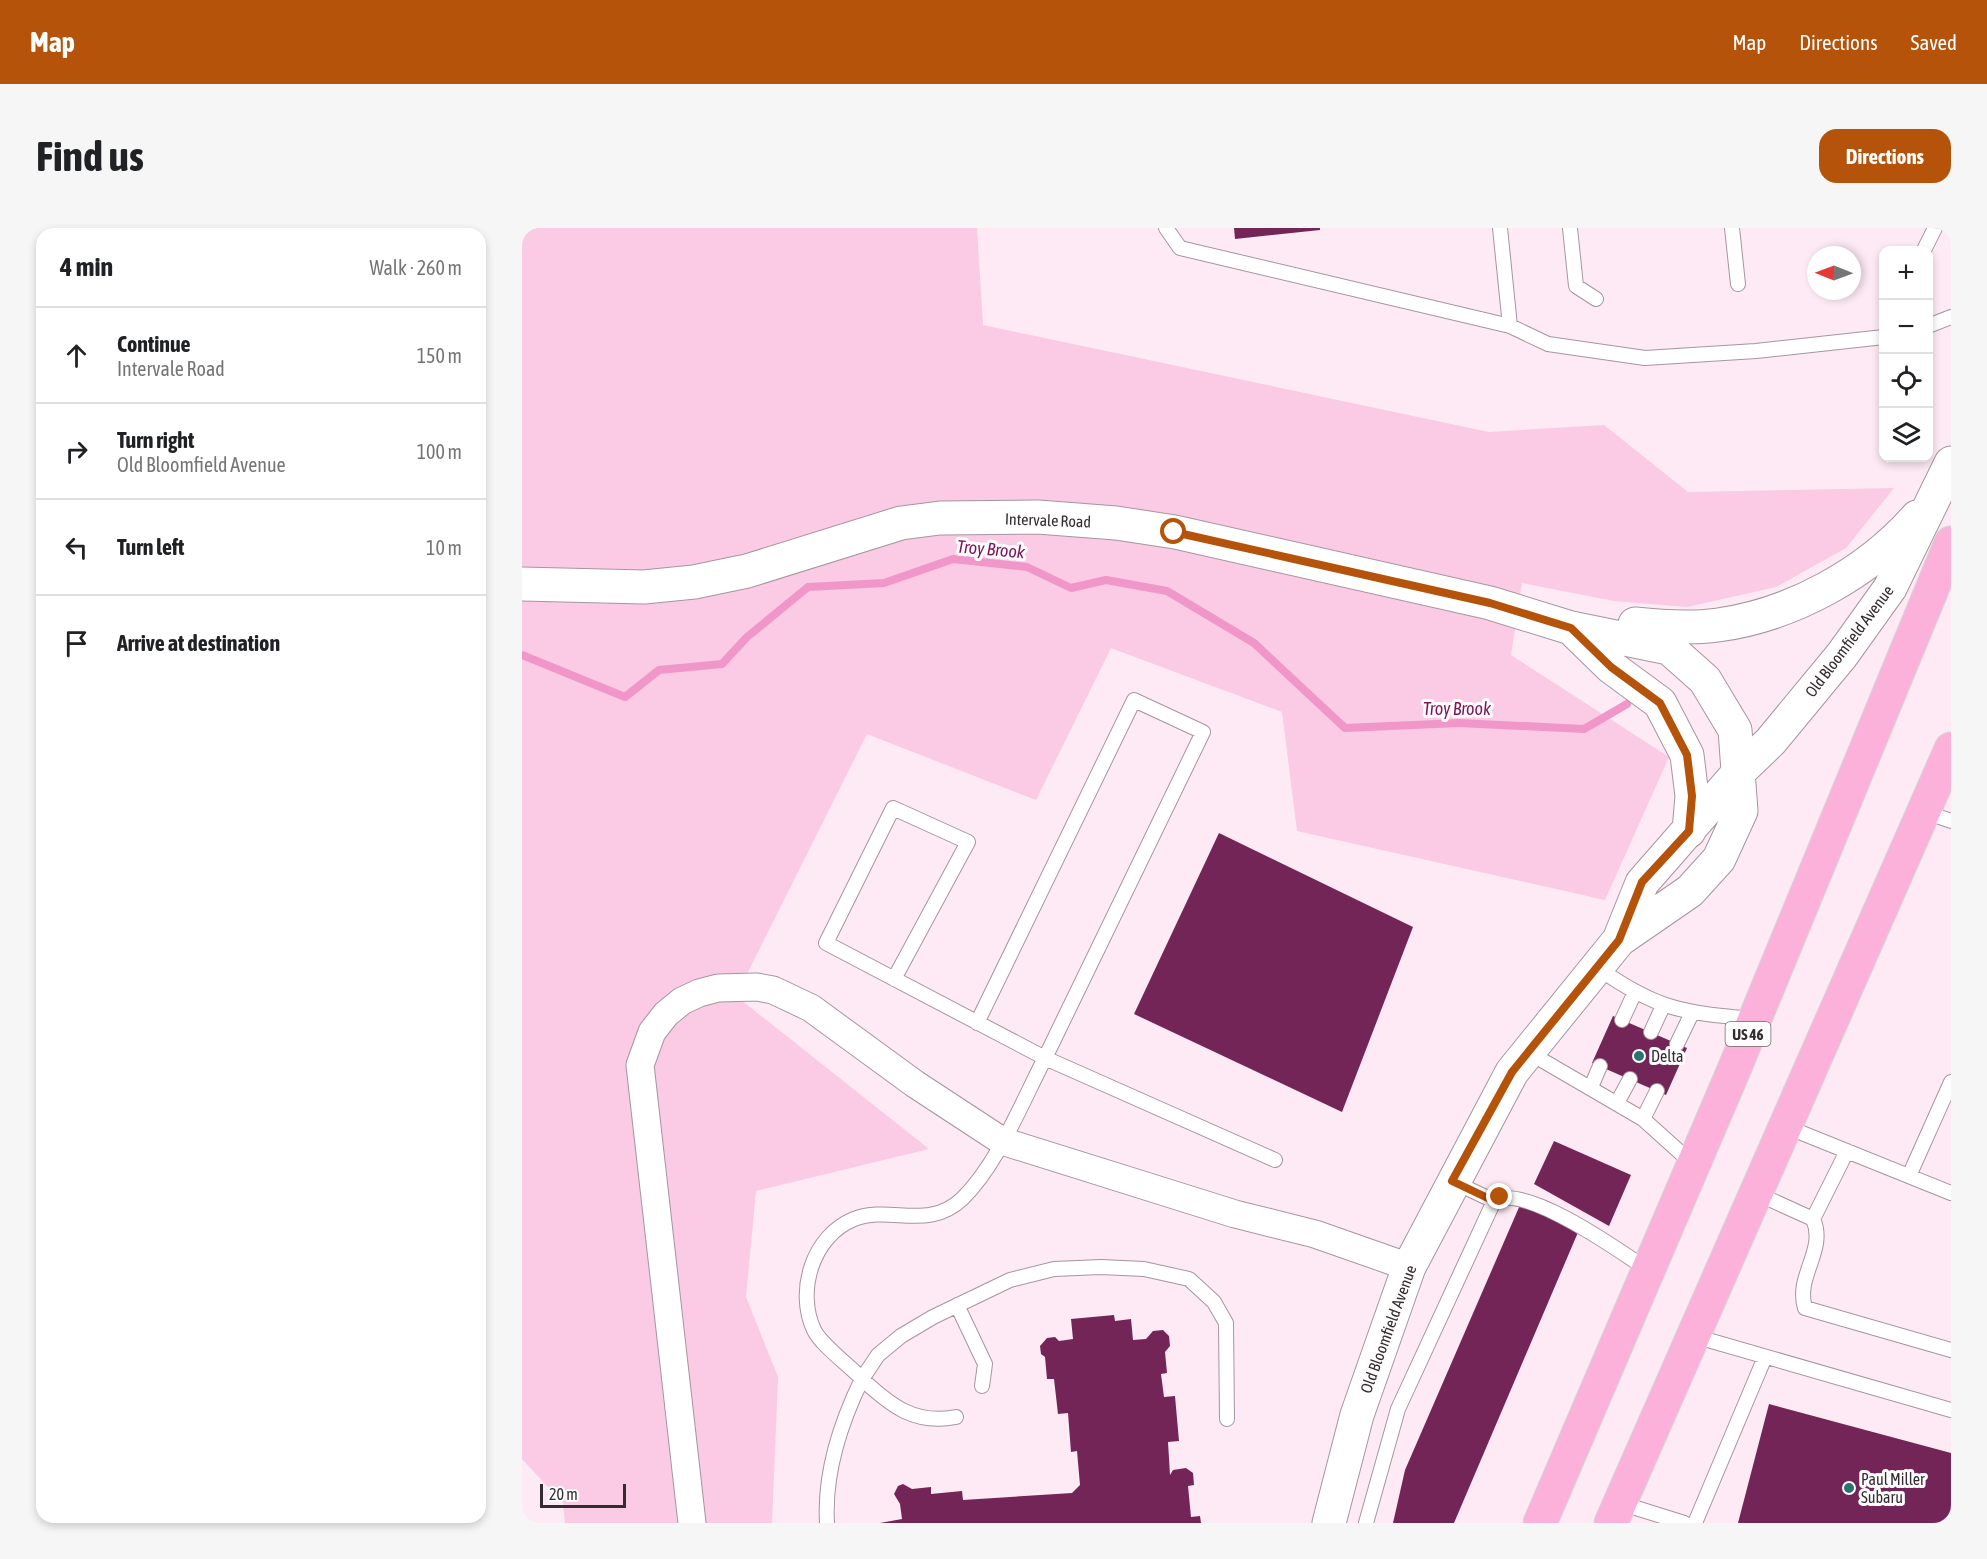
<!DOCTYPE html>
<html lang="en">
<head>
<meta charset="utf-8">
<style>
	body { margin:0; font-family:"Asap Condensed",sans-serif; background:#f6f6f6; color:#202124 }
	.controls { position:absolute; right:18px; top:18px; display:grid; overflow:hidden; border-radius:12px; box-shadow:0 3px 9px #0003 }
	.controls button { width:54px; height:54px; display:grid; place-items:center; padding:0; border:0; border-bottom:2px solid #e0e0e0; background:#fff; color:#202124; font:30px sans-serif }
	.compass { position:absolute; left:1285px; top:18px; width:54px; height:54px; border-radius:50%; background:#fff; box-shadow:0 3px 9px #0003; rotate:271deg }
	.scale { position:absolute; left:18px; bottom:15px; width:86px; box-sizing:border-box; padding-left:6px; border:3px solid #342c30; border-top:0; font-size:16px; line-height:21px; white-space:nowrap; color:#342c30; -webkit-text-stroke:4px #fdfdfd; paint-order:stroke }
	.stop { position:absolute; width:18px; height:18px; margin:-14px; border:4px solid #b45309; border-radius:50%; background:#fff }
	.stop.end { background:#b45309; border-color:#fff; box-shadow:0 2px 6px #0008 }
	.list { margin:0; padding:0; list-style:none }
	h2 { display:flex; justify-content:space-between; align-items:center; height:78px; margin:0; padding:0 24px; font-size:26px }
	h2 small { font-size:20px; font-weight:400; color:#757577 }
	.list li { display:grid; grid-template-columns:39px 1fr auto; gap:18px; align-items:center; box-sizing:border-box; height:96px; padding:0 24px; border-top:2px solid #e0e0e0 }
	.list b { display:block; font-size:22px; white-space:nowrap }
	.list p { margin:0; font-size:20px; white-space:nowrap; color:#757577 }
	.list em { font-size:20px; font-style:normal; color:#757577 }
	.icon { flex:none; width:33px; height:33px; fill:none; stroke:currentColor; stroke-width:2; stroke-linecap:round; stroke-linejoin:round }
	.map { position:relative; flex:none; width:1429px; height:1295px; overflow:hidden; border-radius:18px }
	header { display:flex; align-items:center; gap:36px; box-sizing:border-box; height:84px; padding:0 30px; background:#b45309; color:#fff }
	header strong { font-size:28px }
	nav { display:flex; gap:33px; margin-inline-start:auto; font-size:21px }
	.intro { display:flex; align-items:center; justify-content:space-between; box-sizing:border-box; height:144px; padding:0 36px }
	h1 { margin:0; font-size:42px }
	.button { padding:15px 27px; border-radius:18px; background:#b45309; color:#fff; font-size:21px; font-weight:700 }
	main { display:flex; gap:36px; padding:0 36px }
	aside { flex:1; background:#fff; border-radius:18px; box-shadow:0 3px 9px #0003 }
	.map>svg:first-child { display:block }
</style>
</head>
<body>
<header>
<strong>Map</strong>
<nav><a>Map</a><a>Directions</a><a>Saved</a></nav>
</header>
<div class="intro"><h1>Find us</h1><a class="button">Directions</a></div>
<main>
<aside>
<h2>4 min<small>Walk · 260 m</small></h2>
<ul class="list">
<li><svg class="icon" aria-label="ahead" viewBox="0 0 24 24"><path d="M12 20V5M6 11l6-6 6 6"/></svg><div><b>Continue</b><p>Intervale Road</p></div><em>150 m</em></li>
<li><svg class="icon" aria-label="right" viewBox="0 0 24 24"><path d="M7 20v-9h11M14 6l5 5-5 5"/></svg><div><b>Turn right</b><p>Old Bloomfield Avenue</p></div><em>100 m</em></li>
<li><svg class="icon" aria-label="left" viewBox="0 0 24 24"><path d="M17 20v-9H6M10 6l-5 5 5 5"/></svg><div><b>Turn left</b></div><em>10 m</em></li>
<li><svg class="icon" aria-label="arrive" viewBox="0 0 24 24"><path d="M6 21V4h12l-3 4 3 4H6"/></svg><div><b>Arrive at destination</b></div></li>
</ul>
</aside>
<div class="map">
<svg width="1429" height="1295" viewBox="0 0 1429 1295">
	<rect width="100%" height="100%" fill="#fdeaf4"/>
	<path fill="#fbcae4" d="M0,0h455l6,97 506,107 115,-7 84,67 206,-4 -48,60 -70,39 -89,20 -73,-6 -92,-18 -11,72 158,102 -64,143 -308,-69 -15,-119 -171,-64 -75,152 -169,-66 -131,262 193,153 -173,42 -10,106 32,80 -6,146h-207l-2,-20 -41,-44z"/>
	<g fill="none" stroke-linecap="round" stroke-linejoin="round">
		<path stroke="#f096c9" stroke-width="8" d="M0,427l103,42 34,-27 63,-6 25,-27 61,-50 76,-4 69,-24 74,8 44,21 35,-8 61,11 87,52 91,85 114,-5 125,6 43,-25"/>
	</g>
	<path fill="#742557" d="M712,0h86v2l-85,9z
		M697,605l194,94 -71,185 -208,-98z
		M1091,788l74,32 -21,47 -74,-32z
		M1032,913l77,34 -22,51 -75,-42z
		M998,977l59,25 -125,293h-61l12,-53z
		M592,1087l1,6 16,-2 2,21 13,-1 7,-8 10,-1 6,6 1,10 -5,6 2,21 -6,1 3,23 11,-1 4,45 -11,1 2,33 3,-5 13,-2 7,5 1,12 -6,1 3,31 9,-1 1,7h-321l22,-4 -2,-15 -6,-10 4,-8 5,-2 9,5 19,-2v7l31,-3 1,9 109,-7 8,-8 -3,-34 -6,1 -3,-39 -10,1 -4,-35h-7l-2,-22 -4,-3 -1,-8 7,-8 8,-1 4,4 14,-2 -2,-20z
		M1247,1176l182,49v70h-213z"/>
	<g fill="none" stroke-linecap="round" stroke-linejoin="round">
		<g stroke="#a6959e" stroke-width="16">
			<path id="lane" d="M644,0l14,20 330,78 38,18 97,14 111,-7 128,-14
				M978,0l10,98
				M1048,0l6,58 20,13
				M1210,0l6,56
				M1402,22l11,-22
				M1406,98l23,-9
				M1403,584l26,9
				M1076,740c59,42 86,45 157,51
				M372,751l74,-137 -75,-34 -67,135 219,115c-23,44 -47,106 -83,141 -34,32 -71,6 -108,20 -42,17 -58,73 -40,111 7,15 36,36 48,49l16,-24 23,-19 32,-19 77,-37 44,-11 47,-2 43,2 45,10 25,23 12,21 1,96
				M1100,792l13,-28
				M455,795l157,-323 69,32 -158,326 230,102
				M1129,804l12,-26
				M1155,816l15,-31
				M1006,824l115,67 50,45
				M1069,859l9,-21
				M1095,875l13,-24
				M1121,891l14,-28
				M1265,899l164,66
				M1387,948l42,-94
				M932,954l40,19
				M1236,966l55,25c14,31 -18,57 -8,89l146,42
				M1291,991l34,-68
				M435,1077l28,59 -3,22
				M1172,1108l257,74
				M1098,1275l64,20
				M305,1295c-3,-51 13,-99 35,-144 29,27 53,46 94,38
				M844,1295l32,-114 96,-208c31,-18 126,50 154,69
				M1173,1295l70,-166"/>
		</g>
		<g stroke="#a6959e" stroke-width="29">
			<path id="street" d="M170,1295l-52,-458 12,-33 14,-18 16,-13 17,-8 19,-5 39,-1 16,3 38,18 104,76 87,57 233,73 80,20 94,33"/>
		</g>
		<g stroke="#a6959e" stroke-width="35">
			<path id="secondary" d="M0,356l122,3 50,-5 53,-11 154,-48 39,-5 98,-1 78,6 59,9 315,71 81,25 98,20 36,32 30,50 6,81 -22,48 -29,32 -71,49
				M1113,396c27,3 55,5 83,1 74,-10 150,-52 199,-108
				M1049,400l40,39 49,36 27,52 5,41 -3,35
				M807,1295l28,-108 52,-148 103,-195 107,-132 23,-57 98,-112 31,-30 71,-86 48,-67 61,-125"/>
		</g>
		<g stroke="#d6d5d6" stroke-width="35">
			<path id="highway" d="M1018,1295l193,-451 218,-529
				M1089,1295l340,-774"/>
		</g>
		<use href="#lane" stroke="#fff" stroke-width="14"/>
		<use href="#street" stroke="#fff" stroke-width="27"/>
		<use href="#secondary" stroke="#fff" stroke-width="33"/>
		<use href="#highway" stroke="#fcb1db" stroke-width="33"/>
	</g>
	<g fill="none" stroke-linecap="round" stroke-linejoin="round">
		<path stroke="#b45309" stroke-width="8" d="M652,304l316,71 81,25 40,39 49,36 27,52 5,41 -3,35 -47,51 -23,58 -107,132 -60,109 42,20 6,-4"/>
	</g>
	<g fill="#297373" stroke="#fdfdfd" stroke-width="2">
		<circle cx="1117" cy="828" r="6"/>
		<circle cx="1327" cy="1260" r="6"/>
	</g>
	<g text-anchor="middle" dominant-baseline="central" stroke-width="6" stroke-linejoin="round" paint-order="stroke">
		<rect fill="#fdfdfd" stroke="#706b6e" stroke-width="1.5" x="1203.5" y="794" width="45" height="24" rx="4.5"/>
		<g font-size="15" font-weight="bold" fill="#342c30">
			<text x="1226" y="806">US 46</text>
		</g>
		<g font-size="16" fill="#342c30" stroke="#fdfdfd">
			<text transform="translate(526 292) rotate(2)">Intervale Road</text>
			<text transform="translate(1327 413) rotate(-53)">Old Bloomfield Avenue</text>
			<text transform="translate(866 1101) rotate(-70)">Old Bloomfield Avenue</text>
		</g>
		<g font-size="16" fill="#342c30" stroke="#fdfdfd" text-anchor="start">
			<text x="1129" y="828">Delta</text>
			<text x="1339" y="1251">Paul Miller<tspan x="1339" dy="18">Subaru</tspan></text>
		</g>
		<g font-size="18" font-style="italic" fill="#7d145b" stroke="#fdfdfd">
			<text transform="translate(469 321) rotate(5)">Troy Brook</text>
			<text x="935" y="480">Troy Brook</text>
		</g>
	</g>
</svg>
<div class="controls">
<button>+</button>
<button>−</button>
<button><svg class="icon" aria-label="locate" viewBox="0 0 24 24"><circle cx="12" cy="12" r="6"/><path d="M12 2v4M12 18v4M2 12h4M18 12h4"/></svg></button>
<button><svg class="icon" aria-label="layers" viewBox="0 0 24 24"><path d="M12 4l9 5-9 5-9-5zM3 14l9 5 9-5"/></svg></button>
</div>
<svg class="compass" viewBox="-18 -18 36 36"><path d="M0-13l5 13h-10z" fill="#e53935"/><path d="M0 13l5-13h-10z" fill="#757577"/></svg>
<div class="scale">20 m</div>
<div class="stop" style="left:652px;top:304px"></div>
<div class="stop end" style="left:978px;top:969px"></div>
</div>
</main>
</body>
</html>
